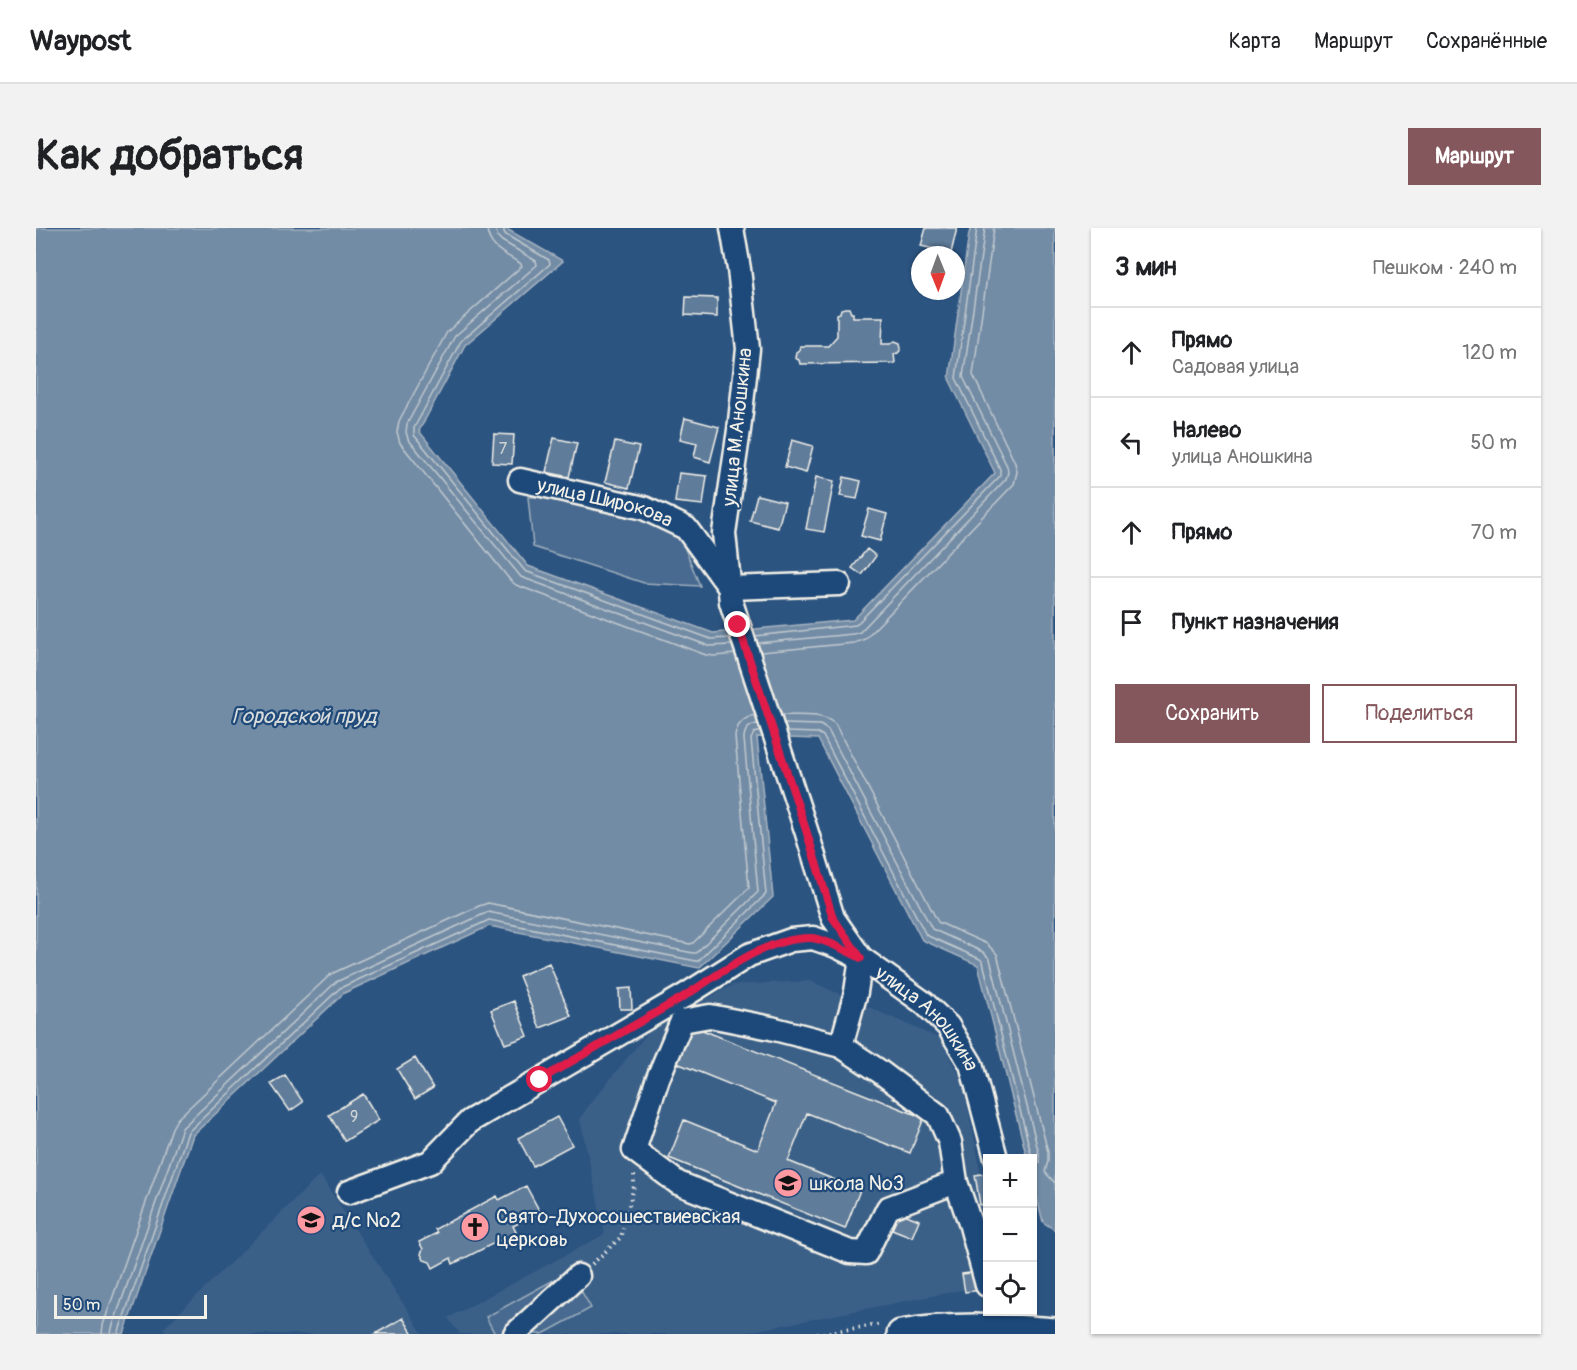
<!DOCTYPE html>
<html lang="ru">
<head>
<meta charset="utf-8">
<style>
	body { margin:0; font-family:Pangolin,sans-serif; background:#f2f2f2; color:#202124 }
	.controls { position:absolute; right:18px; bottom:18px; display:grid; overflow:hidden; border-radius:0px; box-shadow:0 2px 4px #0004 }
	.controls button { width:54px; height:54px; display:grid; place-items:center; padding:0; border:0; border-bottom:2px solid #e0e0e0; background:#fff; color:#202124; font:30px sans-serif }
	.compass { position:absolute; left:875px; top:18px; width:54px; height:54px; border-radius:50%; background:#fff; box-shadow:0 2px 4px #0004; rotate:179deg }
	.scale { position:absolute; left:18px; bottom:15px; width:153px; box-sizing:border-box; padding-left:6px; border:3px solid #f4f1e8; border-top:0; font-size:16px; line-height:21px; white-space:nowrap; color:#f4f1e8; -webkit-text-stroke:4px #1f4a7a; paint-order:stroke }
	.stop { position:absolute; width:18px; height:18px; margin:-14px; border:4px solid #e11d48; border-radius:50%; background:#fff }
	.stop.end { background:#e11d48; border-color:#fff; box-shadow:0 2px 6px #0008 }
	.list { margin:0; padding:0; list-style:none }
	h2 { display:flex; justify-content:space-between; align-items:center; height:78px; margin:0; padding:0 24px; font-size:26px }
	h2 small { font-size:20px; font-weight:400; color:#757577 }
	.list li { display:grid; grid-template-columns:39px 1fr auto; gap:18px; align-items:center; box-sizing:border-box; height:90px; padding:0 24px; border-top:2px solid #e0e0e0 }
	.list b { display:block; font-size:22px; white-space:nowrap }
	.list p { margin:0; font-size:20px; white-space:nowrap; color:#757577 }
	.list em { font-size:20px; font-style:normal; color:#757577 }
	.actions { display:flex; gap:12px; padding:18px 24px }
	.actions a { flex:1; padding:14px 0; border:2px solid #84575d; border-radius:0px; text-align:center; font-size:21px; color:#84575d }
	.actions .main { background:#84575d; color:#fff }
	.icon { flex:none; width:33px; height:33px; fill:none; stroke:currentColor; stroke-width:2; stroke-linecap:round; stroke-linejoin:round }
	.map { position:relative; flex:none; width:1019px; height:1106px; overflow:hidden; border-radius:0px }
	header { display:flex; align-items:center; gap:36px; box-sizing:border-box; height:84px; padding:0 30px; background:#fff; border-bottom:2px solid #e0e0e0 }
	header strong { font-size:28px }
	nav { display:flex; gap:33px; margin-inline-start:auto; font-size:21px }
	.intro { display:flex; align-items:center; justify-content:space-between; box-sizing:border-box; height:144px; padding:0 36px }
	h1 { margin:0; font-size:42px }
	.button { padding:15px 27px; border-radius:0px; background:#84575d; color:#fff; font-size:21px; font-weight:700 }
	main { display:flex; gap:36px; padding:0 36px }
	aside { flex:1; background:#fff; border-radius:0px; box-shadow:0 2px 4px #0004 }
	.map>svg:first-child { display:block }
</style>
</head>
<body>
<header>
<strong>Waypost</strong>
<nav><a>Карта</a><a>Маршрут</a><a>Сохранённые</a></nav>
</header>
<div class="intro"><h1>Как добраться</h1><a class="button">Маршрут</a></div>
<main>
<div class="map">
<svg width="1019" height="1106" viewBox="0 0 1019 1106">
	<rect width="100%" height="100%" fill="#2c5481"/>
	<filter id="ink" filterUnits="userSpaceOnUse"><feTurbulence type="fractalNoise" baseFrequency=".0167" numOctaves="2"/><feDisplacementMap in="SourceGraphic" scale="12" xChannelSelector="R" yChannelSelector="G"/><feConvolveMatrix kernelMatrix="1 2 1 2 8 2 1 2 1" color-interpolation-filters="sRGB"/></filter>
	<g filter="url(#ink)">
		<path fill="#3b6088" d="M774,753l130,58 22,42 15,71 10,61v72l-250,49h-277l-12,-16 157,-84 -25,-115 9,-14 62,-76 82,-44z
			M284,947l103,159h-253l-7,-5z"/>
		<path fill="#496b90" stroke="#9eaebc" stroke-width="1.5" d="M519,268l76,18 50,25 19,47 -56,-3 -111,-36 -5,-50z
			M534,1043l21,37 -48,26h-48l-9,-17z"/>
		<path fill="#738ca6" stroke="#a7b4c0" stroke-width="1.5" d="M0,0h469l58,33 -98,84 -46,86 109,135 185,67 140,-13 142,-147 -46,-94 20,-146 3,-5h83v1002l-12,-8 -10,-40 -1,-24h-5l-49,-193 -56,-25 -104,-201 -61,-2 16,160 -74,71 -210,-42 -145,67 -151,142 -69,199h-88z"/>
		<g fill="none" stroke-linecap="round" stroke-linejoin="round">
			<path stroke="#c0c9ce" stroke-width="1.5" d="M451,0c1,20 18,26 33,35l2,3 -75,66 -48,89 -2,11 3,11 110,137 6,5 190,70 9,1 20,-2
				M460,0l1,8 5,5 34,20 1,4 -82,71 -48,88 -1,8 2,7 113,138 188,69 23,-1
				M468,0v4l2,3 43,25 1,4 -89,77 -47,87v7l111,136 186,68 18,-1
				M719,408l101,-11 144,-149v-7l-44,-91 21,-150
				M722,415l95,-9 7,-2 146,-153 2,-7 -1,-6 -44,-89 22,-149
				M725,424l93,-9 11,-4 149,-155 3,-12 -2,-9 -42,-88 21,-147
				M746,487c17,1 39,-3 53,9l103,198 49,22 10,10 51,198v9l-3,11 10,11
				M749,496l35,1 8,5 104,199 51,23 7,7 49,195v8l-7,8
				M751,504l31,1 5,3 103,199 54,24 3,3 49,196
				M66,1106l1,-9 69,-197 5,-9 154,-145 148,-68 9,-3 202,41 3,-1 56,-55 -14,-151c1,-12 8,-19 20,-22
				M75,1106l1,-6 70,-200 154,-146 152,-70 205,41h3l62,-61 -14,-153c0,-9 5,-14 14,-15
				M82,1106l70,-202 152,-144 149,-68 207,41h2l68,-67 -15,-155 3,-6 6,-2"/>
		</g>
		<path fill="#5e7b9a" stroke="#f4f1e8" stroke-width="1.5" d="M890,0h31l-6,25 -30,-7z
			M650,69l31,1v19l-32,-2z
			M809,80h4l2,5h2v4h30l-1,27h8l5,-3 5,2 1,6 -3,4 -4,1 1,9 -95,1 -1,-4 -4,-2 1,-6 3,-2 1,-4h28l9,-10v-22l3,-1 1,-4z
			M649,190l34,9 -9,35 -16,-5 3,-14 -17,-4z
			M458,206l20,1 -2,29 -20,-1z
			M518,210l23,5 -8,34 -23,-5z
			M756,212l21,6 -7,27 -21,-6z
			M579,214l24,5 -10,41 -24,-6z
			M643,245l28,3 -4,29 -28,-3z
			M780,249l18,4 -10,51 -18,-3z
			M808,249l17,4 -4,18 -17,-3z
			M721,267l28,7 -7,26 -28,-7z
			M833,281l18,5 -7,27 -19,-5z
			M831,321l9,7 -14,19 -10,-7z
			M513,735l22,53 -31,12 -21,-52z
			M595,760l1,21h-12l-1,-20z
			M478,773l14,35 -23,8 -14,-34z
			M651,796l237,94 -14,35 -103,-40 -19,48 72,29 -15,39 -176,-71 15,-38 74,30 18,-47 -104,-42z
			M379,830l18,30 -18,11 -18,-30z
			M249,847l18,27 -13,9 -19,-27z
			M327,866l16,26 -34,21 -16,-26z
			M521,889l15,28 -39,21 -15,-28z
			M951,945v31l-7,1 -5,-30z
			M490,958l14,26 -27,14 3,6 -63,32 -2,-6 -18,10 -3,-6 -6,-2 -3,-6 2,-5 -4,-7 18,-9 -2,-4 62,-33 2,4z
			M863,984l20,8 -7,17 -20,-8z
			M943,1044l3,18 -17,2 -3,-18z
			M367,1090l10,16h-38z"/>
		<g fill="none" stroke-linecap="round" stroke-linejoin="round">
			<g stroke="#f4f1e8" stroke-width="27">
				<g id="minor">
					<path id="s1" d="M696,0l7,41 9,80 -9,81 -15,103 7,69 75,228 27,88 28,40 63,45 24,23 23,38 25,94"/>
					<path id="s2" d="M484,252l124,28 42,20 44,60 109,-4"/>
					<path d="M920,954l-68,26 -22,45 -16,-1 -172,-69 -44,-33 24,-72 24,-57 28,-5 61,12 70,18 38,25 59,44 12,27 6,40 15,44 16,59"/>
					<path d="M313,964l81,-30 40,-41 214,-125 65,-41 42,-15 22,-2 23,8 25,12 -5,34 -15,54"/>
					<path d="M479,1106l63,-58"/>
				</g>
			</g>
			<g stroke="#f4f1e8" stroke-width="32">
				<path id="major" d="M865,1106c51,-9 103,-6 154,-2"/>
			</g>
			<path stroke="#f4f1e8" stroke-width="4" stroke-dasharray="1.5 4.5" stroke-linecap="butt" d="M556,1036l29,-27 13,-51v-11
				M781,1106l65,-10"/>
			<use href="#minor" stroke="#1f4a7a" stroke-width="22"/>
			<use href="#major" stroke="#1f4a7a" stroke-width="27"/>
		</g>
	</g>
	<g fill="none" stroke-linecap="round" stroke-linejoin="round" filter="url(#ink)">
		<path stroke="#e11d48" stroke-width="8" d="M504,852c47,-28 95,-55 143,-83 37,-23 81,-59 127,-59 14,0 38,14 51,20l-28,-40 -27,-88 -68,-205"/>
	</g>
	<defs>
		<g id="school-disc" transform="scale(1.5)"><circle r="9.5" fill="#ff9aa2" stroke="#1f4a7a"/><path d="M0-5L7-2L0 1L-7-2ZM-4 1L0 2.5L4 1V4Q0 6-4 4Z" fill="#111"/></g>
		<g id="church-disc" transform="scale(1.5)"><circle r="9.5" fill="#ff9aa2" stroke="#1f4a7a"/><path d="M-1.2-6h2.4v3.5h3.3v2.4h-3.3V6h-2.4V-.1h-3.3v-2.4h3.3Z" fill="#111"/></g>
	</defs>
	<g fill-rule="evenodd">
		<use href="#school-disc" x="752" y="955"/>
		<use href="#school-disc" x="275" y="992"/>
		<use href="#church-disc" x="439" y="999"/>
	</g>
	<g text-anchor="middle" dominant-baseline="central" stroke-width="4.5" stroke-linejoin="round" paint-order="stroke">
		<g font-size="16" fill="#ced4d4">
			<text x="467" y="221">7</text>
			<text x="318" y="889">9</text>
		</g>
		<g font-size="20" fill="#f4f1e8" stroke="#1f4a7a">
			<text transform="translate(701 199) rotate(-84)">улица М.Аношкина</text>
			<text stroke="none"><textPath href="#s2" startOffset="88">улица Широкова</textPath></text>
			<text stroke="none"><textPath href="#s1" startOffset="849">улица Аношкина</textPath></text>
		</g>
		<g font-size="20" fill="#f4f1e8" stroke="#1f4a7a" text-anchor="start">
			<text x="773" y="955">школа №3</text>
			<text x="460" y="988">Свято-Духосошествиевская<tspan x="460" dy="23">церковь</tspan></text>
			<text x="296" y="992">д/с №2</text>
		</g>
		<g font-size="21" font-style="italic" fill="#dadddb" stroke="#1f4a7a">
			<text x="268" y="488">Городской пруд</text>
		</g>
	</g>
</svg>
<div class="controls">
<button>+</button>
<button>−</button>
<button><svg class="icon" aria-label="locate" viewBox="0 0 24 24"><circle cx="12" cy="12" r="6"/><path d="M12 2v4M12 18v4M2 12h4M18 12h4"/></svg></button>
</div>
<svg class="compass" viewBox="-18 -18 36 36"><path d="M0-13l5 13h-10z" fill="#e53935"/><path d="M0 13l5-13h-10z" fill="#757577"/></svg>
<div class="scale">50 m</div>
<div class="stop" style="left:504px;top:852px"></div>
<div class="stop end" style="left:702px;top:397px"></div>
</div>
<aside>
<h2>3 мин<small>Пешком · 240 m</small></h2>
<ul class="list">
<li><svg class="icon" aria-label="ahead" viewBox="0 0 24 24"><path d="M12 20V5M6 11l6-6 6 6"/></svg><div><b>Прямо</b><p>Садовая улица</p></div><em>120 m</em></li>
<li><svg class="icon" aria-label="left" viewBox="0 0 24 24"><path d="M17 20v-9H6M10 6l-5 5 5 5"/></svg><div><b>Налево</b><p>улица Аношкина</p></div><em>50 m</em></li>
<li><svg class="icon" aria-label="ahead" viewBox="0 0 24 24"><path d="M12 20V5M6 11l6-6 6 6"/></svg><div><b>Прямо</b></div><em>70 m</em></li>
<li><svg class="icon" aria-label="arrive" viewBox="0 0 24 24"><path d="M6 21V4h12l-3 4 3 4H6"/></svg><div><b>Пункт назначения</b></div></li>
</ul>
<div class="actions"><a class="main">Сохранить</a><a>Поделиться</a></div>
</aside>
</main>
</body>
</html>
